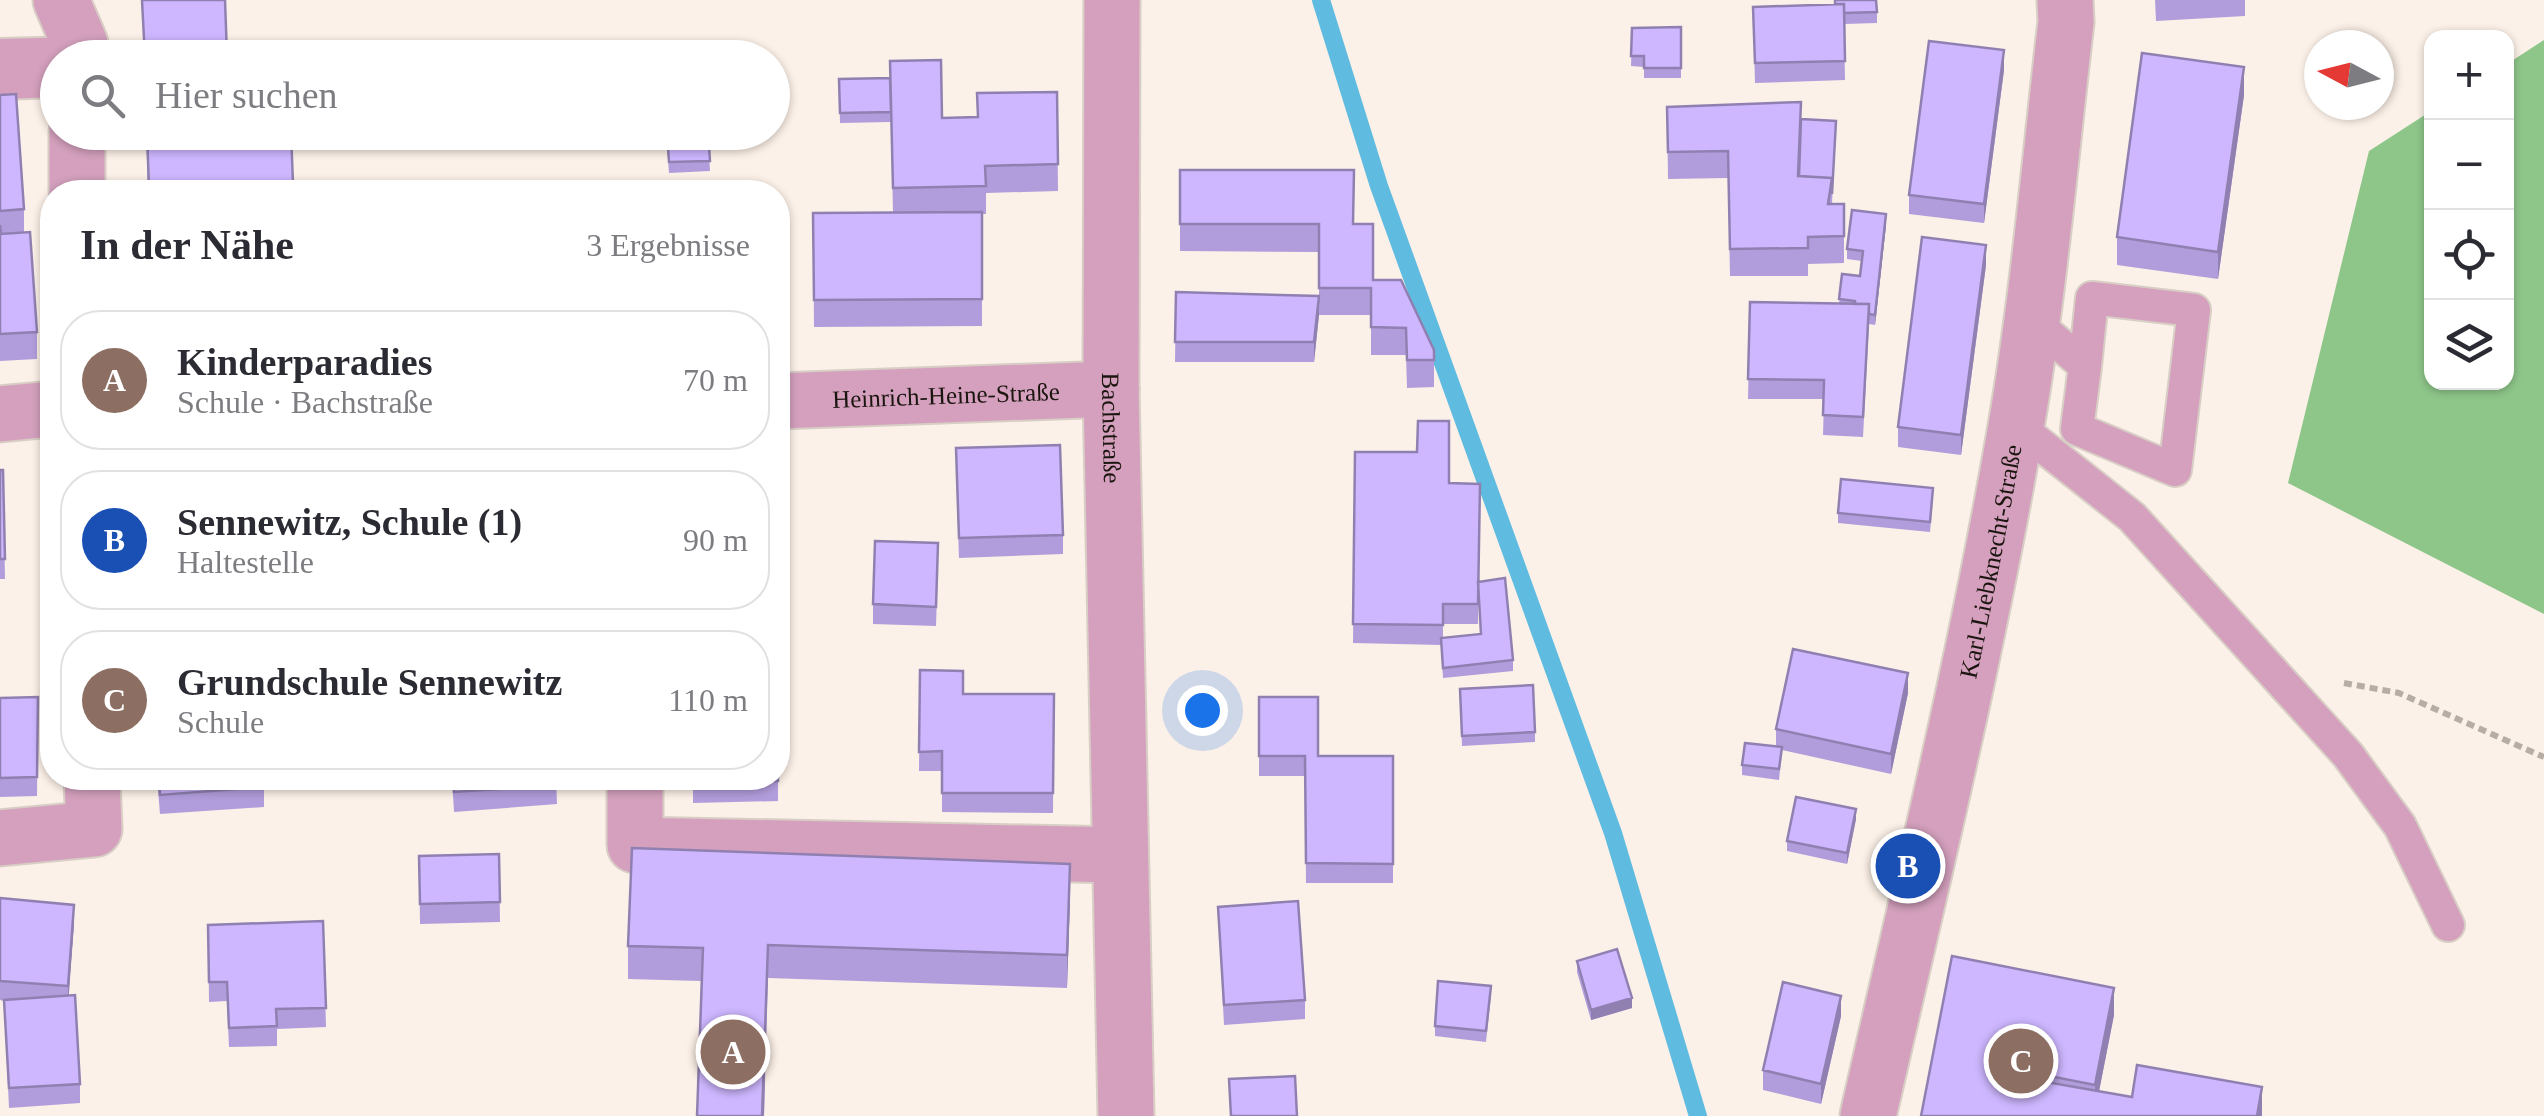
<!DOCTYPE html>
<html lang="de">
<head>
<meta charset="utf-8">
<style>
	body { margin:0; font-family:Georgia,serif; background:#f7f7f7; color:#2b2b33 }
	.controls { position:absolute; right:30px; top:30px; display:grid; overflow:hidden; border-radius:20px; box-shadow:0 2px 8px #0004 }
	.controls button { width:90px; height:90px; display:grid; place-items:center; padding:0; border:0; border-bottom:2px solid #e1e1e2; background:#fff; color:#2b2b33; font:50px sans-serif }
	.compass { position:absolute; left:2304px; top:30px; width:90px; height:90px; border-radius:50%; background:#fff; box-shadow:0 2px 8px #0004; rotate:277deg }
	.you { position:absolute; left:1202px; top:710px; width:35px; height:35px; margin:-25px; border:8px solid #fff; border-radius:50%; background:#1a73e8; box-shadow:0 0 0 15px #1a73e833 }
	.badge { display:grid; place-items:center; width:65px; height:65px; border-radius:50%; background:#356e56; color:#fff; font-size:32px; font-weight:700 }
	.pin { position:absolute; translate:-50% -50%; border:5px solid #fff; box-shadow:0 2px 10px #0006 }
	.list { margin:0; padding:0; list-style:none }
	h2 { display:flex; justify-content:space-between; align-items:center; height:130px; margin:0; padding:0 40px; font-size:42px }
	h2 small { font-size:32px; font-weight:400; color:#7c7c81 }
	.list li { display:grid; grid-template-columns:65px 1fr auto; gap:30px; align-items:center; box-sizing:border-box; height:140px; margin:0 20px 20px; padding:0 20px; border:2px solid #e1e1e2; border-radius:40px }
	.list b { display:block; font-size:38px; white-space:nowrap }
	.list p { margin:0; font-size:32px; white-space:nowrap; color:#7c7c81 }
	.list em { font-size:32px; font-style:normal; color:#7c7c81 }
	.icon { flex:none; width:55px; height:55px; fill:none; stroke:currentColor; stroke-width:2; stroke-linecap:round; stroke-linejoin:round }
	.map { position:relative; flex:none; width:2544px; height:1116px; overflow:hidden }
	.search { position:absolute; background:#fff; box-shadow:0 2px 8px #0004; left:40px; top:40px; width:750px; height:110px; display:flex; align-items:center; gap:25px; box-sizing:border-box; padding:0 35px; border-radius:55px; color:#7c7c81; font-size:38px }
	.panel { position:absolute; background:#fff; box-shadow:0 2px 8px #0004; left:40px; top:180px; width:750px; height:610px; border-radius:40px }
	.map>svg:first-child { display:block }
</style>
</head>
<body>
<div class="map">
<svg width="2544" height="1116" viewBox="0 0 2544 1116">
	<rect width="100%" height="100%" fill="#fcf1e8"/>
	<path fill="#8ec68a" d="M2544,40v574l-256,-131 81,-332 62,-40 1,271h74l1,-318z"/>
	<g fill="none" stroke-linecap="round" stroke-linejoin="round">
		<path stroke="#5fbce0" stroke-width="18" d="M1321,0l58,186 234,647 85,283"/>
		<g stroke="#d8cec5" stroke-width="36">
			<path id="lane" d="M0,55l78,-2
				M0,83l58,-2
				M2032,320l53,46 7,-68 102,12 -19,160 -98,-41 8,-63
				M2016,425l116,92 216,238 52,71 48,99"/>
		</g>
		<g stroke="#d8cec5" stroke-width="59">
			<g id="street">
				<path d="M61,0l19,44 -2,14"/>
				<path id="s1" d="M1112,0l-1,389 15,727"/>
				<path d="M77,132v60"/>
				<path id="s2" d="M778,401l333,-12"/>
				<path d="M0,414l52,-5"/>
				<path d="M635,778v67l485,10"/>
				<path d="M0,838l94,-9 -2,-51"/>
				<path id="s3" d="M1868,1116c52,-229 108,-457 148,-689 23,-134 34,-270 50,-405l-1,-22"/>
			</g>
		</g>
		<path stroke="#b6ada5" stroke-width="6" stroke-dasharray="8 5" stroke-linecap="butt" d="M2344,683l55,10 145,64"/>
		<use href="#lane" stroke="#d4a0bd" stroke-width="32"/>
		<use href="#street" stroke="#d4a0bd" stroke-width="55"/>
	</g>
	<path fill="#b19ddb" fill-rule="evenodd" d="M2155,0h90v16l-89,5z
		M1753,7l124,5v11l-33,1 1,56 -90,3z
		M1681,27v51h-37v-11l-13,-1 1,-38z
		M2004,70l-20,153 -75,-9v-19z
		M839,79l103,39 35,-1v-24l80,-1 1,99 -72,2v21h-4v112l-168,1 -1,-114 80,-1 -2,-90 -51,1z
		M0,95l24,114v23l13,100v27l-37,2z
		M2244,95l-26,184 -101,-14v-28z
		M1667,107l134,12 35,2 -4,83h12v59l-36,1v12h-78l-2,-98 -60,1z
		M146,132l69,16 37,-1 -1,-15h40l2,60h-145z
		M666,132h42l2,39 -41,2z
		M1180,170l173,54 20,56 61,70v37l-27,1 -1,-33h-35v-40h-52l-5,47h-139l1,-70 143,4v-44l-139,-1z
		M1886,225l-11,100 -6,-1 -6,113 -40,-2 1,-36h-76l2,-97 89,2 3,-30 18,2 2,-15 -15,-2v-10z
		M1986,265l-25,190 -63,-8v-20z
		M1355,452l94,31 30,99 34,78v11l-70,7 -2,-33 -88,-2zM1478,596l3,38 -38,4v-14h35z
		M956,468l107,67v19l-104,4z
		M0,470h3l2,109h-5z
		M778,490l6,115v20h-6z
		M1933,498l-3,34 -92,-9v-10z
		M938,563l-2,63 -63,-2v-20z
		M920,670l43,24h91l-1,119 -111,-1v-41h-23z
		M1460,689l75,43v10l-73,4z
		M1908,693l-17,81 -109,-24 -3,30 -37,-5v-10l34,-19v-17z
		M38,697l-1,99 -37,1v-99z
		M1259,697l59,59h75v127h-87l-1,-107h-46z
		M778,765v36l-85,2v-25z
		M157,778h107v29l-104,7z
		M452,778h104l1,26 -103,8z
		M1856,819l-9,45 -60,-13v-10z
		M499,854l1,68 -80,2 -1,-68z
		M1070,897l-3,91 -299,-10 -4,138h-67l4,-135 -73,-2v-33z
		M0,898l74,26 -6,72 12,88v19l-71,5 -5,-107 -4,-1z
		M1218,907l87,93v19l-81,6z
		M323,921l3,106 -49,2v17l-48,1 -2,-46 -18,1 -1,-77z
		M1577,961l55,47 -41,12 -14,-48z
		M1491,996l-5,46 -51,-6v-10z
		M2114,1015l-15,76 33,6 130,-10 -341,29z
		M1841,1016l-20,88 -58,-14v-20z"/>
	<path fill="#9080b2" d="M2004,50v20l-20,153v-19z
		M2244,67v28l-26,184v-27z
		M1886,214v11l-11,100v-10z
		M1986,245v20l-25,190v-20z
		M1319,296v19l-5,47v-20z
		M1908,673v20l-17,81v-20z
		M1856,809v10l-9,45v-11z
		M1070,864v33l-3,91v-33z
		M74,905v19l-6,82v-20z
		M768,945l-4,171h-2z
		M2114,988v27l-19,97v-27z
		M1841,996v20l-20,88v-20z
		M1632,998v10l-41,12v-10z
		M2262,1087v29h-5z"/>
	<path fill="#ceb7ff" stroke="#9080b2" stroke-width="2.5" d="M142,0h83l2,56 -15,2h-67z
		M1835,0h41l1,12 -33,1v-9h-9z
		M1844,4l1,57 -90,2 -2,-56z
		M1681,27v41h-37v-12h-13l1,-28z
		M1929,41l75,9 -20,154 -75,-9z
		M2142,53l102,14 -26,185 -101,-15z
		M941,60l1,58 36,-1 -1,-24 80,-1 1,72 -73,2 1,20 -93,2 -3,-127z
		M890,78l1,34 -51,1 -1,-34z
		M16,94l8,115 -24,2v-116z
		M1801,102l-3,74 34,2 -4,26h16v32l-36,1v11l-78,1 -2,-98 -60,1 -1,-45z
		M1801,119l35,2 -4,73v-16l-33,-2z
		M147,132h67l1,16 38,-1 -1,-15h39l2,51 -144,5z
		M667,132h41l2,29 -41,1z
		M1180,170h174l-1,54h20v56h28l33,70v10h-27l-1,-32 -35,-1v-39h-52v-64h-139z
		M1852,210l34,4 -11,101 -6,-1v-10h-14v-3l-16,-2 3,-25 18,2 3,-25 -16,-2z
		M982,212v87l-168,1 -1,-87z
		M0,225l1,9 29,-2 7,100 -37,2z
		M1922,237l64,8 -25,190 -63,-8z
		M1176,292l143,4 -5,46h-139z
		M1750,302l119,2 -6,113 -40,-2 1,-35 -76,-1z
		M1418,421h31v62l31,1 -2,120h-35v21l-90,-1 2,-172h62z
		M1060,445l3,90 -104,3 -3,-90z
		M0,470h3l2,89h-5z
		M1841,479l92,9 -3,34 -92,-9z
		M778,490l6,115h-6z
		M875,541l63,2 -2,64 -63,-3z
		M1505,578l8,82 -70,8 -2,-30 40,-4 -3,-52z
		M1793,649l115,24 -17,81 -115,-25z
		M920,670l43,1v23h91l-1,99h-111v-42l-23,1z
		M1533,685l2,47 -73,4 -2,-47z
		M38,697l-1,80 -37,1v-80z
		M1259,697h59v59h75v108l-87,-1 -1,-107h-46z
		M1745,743l37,4 -3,22 -37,-4z
		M778,765v16l-85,2v-5h85z
		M159,778h105v9l-104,8z
		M454,778h102l1,7 -103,7z
		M1796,797l60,12 -9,44 -60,-12z
		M632,848l438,16 -3,91 -299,-10 -6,171h-65l6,-168 -75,-2z
		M499,854l1,48 -80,2 -1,-48z
		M0,898l74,7 -6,81 -68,-5z
		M1298,901l7,99 -81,5 -6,-98z
		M323,921l3,87 -50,1 1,17 -48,2 -2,-46h-18l-1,-57z
		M1617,949l15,49 -41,12 -14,-49z
		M1952,956l162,32 -19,97 -65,-13 -1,7 103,18 5,-32 125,22 -5,29h-336z
		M1438,981l53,5 -5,45 -51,-5z
		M1783,982l58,14 -20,88 -58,-14z
		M75,995l5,89 -71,4 -5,-88z
		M1295,1076l2,40h-66l-2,-37z"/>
	<g text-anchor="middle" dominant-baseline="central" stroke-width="10" stroke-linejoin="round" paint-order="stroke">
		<g font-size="25" fill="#1b150f" stroke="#fff">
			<text stroke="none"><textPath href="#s2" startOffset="168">Heinrich-Heine-Straße</textPath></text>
			<text stroke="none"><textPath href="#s1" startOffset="428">Bachstraße</textPath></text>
			<text stroke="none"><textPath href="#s3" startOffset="568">Karl-Liebknecht-Straße</textPath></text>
		</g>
	</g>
</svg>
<div class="controls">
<button>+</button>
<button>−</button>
<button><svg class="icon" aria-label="locate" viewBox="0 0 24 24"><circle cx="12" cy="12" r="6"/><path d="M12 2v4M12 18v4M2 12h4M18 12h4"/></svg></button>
<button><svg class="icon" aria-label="layers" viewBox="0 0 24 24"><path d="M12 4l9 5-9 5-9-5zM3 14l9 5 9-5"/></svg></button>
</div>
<svg class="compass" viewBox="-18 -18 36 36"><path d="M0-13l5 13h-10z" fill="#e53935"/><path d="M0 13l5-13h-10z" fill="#7c7c81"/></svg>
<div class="you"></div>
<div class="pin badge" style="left:733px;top:1052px;background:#8d6e63">A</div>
<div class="pin badge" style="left:1908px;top:866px;background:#1a4fb4">B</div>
<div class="pin badge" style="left:2021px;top:1061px;background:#8d6e63">C</div>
<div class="search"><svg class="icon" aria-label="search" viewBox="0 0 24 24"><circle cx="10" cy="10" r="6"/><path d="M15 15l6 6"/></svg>Hier suchen</div>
<section class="panel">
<h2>In der Nähe<small>3 Ergebnisse</small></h2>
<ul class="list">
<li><span class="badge" style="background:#8d6e63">A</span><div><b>Kinderparadies</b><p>Schule · Bachstraße</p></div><em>70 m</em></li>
<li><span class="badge" style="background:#1a4fb4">B</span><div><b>Sennewitz, Schule (1)</b><p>Haltestelle</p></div><em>90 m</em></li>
<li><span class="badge" style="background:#8d6e63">C</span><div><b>Grundschule Sennewitz</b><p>Schule</p></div><em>110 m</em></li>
</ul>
</section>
</div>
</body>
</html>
